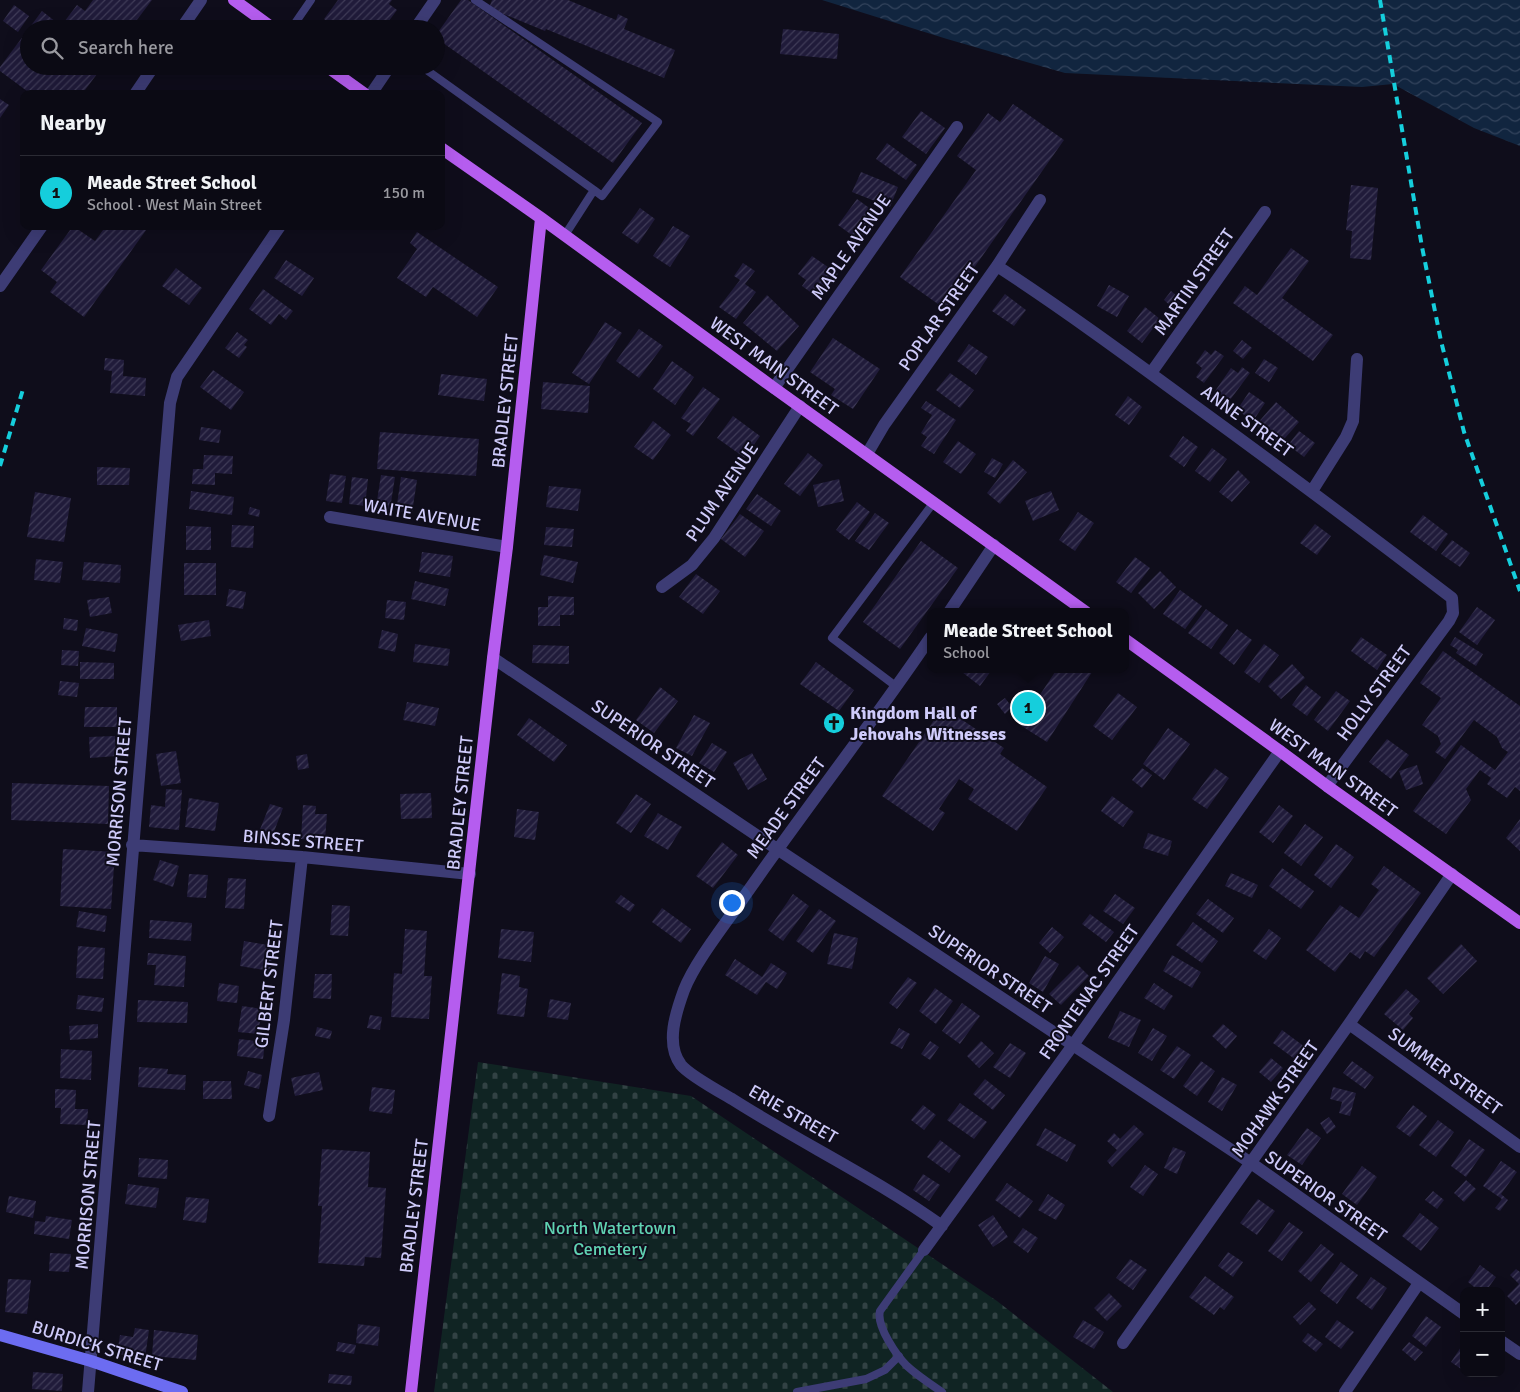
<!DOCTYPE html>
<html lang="en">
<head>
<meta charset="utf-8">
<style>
	body { margin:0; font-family:Signika,sans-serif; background:#191822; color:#f1f3f6 }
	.controls { position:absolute; right:15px; bottom:15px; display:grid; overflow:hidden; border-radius:10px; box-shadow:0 5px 20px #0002 }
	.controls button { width:45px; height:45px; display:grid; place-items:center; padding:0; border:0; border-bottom:1px solid #2b2b34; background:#0b0a14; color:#f1f3f6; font:25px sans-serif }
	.you { position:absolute; left:731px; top:902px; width:18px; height:18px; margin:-12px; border:4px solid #fff; border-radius:50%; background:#1a73e8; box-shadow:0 0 0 8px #1a73e833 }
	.badge { display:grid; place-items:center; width:32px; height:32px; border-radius:50%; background:#15cedc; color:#111; font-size:16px; font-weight:700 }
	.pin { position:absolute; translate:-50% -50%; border:2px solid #fff; box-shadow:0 1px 5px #0006 }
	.popup { position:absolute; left:927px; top:608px; width:202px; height:65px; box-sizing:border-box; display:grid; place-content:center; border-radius:10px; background:#0b0a14; filter:drop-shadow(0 1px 4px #0005); font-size:16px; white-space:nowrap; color:#9a9aa0 }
	.popup b { font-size:19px; color:#f1f3f6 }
	.popup::after { content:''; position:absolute; left:50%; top:100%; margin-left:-10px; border:10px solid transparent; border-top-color:#0b0a14 }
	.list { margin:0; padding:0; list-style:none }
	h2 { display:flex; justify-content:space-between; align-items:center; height:65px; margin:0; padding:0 20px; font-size:21px }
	h2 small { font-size:16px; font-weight:400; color:#9a9aa0 }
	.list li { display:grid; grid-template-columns:32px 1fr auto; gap:15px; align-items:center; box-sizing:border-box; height:75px; padding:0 20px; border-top:1px solid #2b2b34 }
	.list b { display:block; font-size:19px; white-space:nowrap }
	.list p { margin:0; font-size:16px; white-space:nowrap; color:#9a9aa0 }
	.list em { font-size:16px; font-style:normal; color:#9a9aa0 }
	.icon { flex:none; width:28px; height:28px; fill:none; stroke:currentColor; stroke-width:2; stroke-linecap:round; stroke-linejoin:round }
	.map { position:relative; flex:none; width:1520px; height:1392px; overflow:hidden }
	.search { position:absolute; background:#0b0a14; box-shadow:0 5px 20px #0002; left:20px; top:20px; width:425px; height:55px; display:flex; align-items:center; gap:12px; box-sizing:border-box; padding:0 18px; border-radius:28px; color:#9a9aa0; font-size:19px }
	.panel { position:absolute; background:#0b0a14; box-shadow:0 5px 20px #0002; left:20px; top:90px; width:425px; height:140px; border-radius:10px }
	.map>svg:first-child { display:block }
</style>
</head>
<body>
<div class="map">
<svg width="1520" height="1392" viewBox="0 0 1520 1392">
	<defs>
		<pattern id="cemetery-stones" width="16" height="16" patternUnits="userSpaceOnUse" patternTransform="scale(1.25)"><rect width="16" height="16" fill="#102423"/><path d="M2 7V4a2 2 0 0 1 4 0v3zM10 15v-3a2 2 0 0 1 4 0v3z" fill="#324244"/></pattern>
		<pattern id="water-waves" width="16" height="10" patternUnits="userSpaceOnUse" patternTransform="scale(1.25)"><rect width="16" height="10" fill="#11253f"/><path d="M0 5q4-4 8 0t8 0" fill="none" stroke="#33435c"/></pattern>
		<pattern id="building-hatch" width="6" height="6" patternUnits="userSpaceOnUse" patternTransform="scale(1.25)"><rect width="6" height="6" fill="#201b3a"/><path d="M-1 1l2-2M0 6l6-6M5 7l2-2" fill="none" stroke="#3f3b57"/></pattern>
	</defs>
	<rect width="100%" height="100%" fill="#0f0d1b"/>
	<path fill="url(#cemetery-stones)" d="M478,1062l213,34 306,205 116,91h-679z"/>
	<path fill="url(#water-waves)" d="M822,0h698v146l-46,-18 -81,-44 -31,3 -297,-14 -118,-34z"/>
	<path fill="url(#building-hatch)" d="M93,0h59l-22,29h-101v37h74l-21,28h-51l-31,-23v-4l42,-56 19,15 16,-21 8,6z
		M338,0h54l-3,4 8,6 -14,19h-46l-13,-10z
		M461,0h7l174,123 -29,40 -177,-125v-3z
		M492,0h76l48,20 2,-6 10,5 -4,10 51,21 -11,28 -118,-49 -1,2 -56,-23z
		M14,5l15,11 -11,16 -15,-11z
		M783,29l56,5 -2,25 -57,-5z
		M0,99l9,6 -9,13z
		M1013,104l51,36 -119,169 -45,-32 76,-107 -19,-14 31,-43 12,9z
		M921,111l24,17 -19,26 -24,-17z
		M887,143l30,22 -11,15 -30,-21z
		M861,172l37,15 -8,20 -38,-15z
		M1351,185l27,3 -7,72 -21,-2 2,-27 -6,-1z
		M857,199l22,16 -19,26 -22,-16z
		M640,208l15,11 -17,25 -16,-11z
		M73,226l22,15 11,-15h43l-65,91 -34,-25 7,-10 -16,-12z
		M673,226l17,10 -20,31 -17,-11z
		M417,232l81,55 -21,30 -44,-30 -7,10 -29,-19 20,-29 -7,-6z
		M1291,248l18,13 -27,37 51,37 -20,26 -80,-58 12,-17 12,9z
		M812,256l26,18 -18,25 -18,-13 4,-6 -8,-6z
		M286,260l28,18 -12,18 -28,-18z
		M743,263l12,8 -10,13 11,8 -20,27 -17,-12 21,-27 -6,-4z
		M176,268l26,20 -13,17 -27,-19z
		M1109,285l20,11 -12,21 -20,-11z
		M263,289l30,22 -7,9 -7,-6 -8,11 -22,-16z
		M1171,291l11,9 -8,9 -10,-9z
		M1005,294l21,16 -12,16 -22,-15z
		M767,295l32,31 -22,25 -34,-28z
		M1145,307l15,12 -18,24 -15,-12z
		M605,322l17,11 -33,51 -17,-11z
		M639,329l24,17 -24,32 -23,-17z
		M237,332l11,8 -4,5 3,2 -8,11 -14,-10z
		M833,338l47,31 -27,40 -22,-14 4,-6 -25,-17z
		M1242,340l10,8 -9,11 -10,-8z
		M969,344l19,13 -12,18 -19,-14z
		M1205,350l6,5 4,-5 9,6 -20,27 -8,-6 6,-9 -6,-5z
		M105,358l19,2 -1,16 23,2 -1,18 -35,-3 2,-22 -8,-1z
		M1264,359l14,9 -9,14 -14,-9z
		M672,361l22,16 -19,28 -22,-16z
		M1242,367l8,6 -23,31 -14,-10 18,-26 7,5z
		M213,370l31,22 -13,18 -31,-23z
		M950,373l24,17 -14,18 -24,-18z
		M441,374l46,5 -3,22 -46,-6z
		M543,382l47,4 -2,27 -47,-4z
		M703,387l17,12 -27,37 -7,-5 5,-7 -10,-6z
		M1249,392l16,11 -12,18 -16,-11z
		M1128,396l14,11 -13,18 -14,-10z
		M926,401l30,19 -22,34 -13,-8 6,-9 -6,-4 11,-18 -11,-7z
		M1276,402l23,20 -20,23 -23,-20z
		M733,416l27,20 -15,22 -28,-20z
		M653,421l18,14 -18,25 -19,-13z
		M201,427l20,3 -2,13 -20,-3z
		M1299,431l16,12 -11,14 -16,-12z
		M380,432l99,7 -3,37 -99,-7z
		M1183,436l15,11 -14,20 -15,-11z
		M958,441l18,13 -15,20 -18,-12z
		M1212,448l15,11 -17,23 -15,-11z
		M808,453l15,12 -23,31 -16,-12z
		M204,455l29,1 -1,18 -17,-1v12l-23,-1 1,-15h10z
		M992,458l11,6 -8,14 -11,-6z
		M1013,460l14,12 -27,32 -13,-11z
		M97,467l33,1 -1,17h-32z
		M1238,470l12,12 -18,20 -13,-10z
		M330,474l16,2 -4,27 -16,-2z
		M381,475l14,2 -5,32 -14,-2z
		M352,477l16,2 -3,27 -16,-2z
		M401,477l16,3 -5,33 -16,-2z
		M839,479l5,22 -26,6 -5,-22z
		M549,486l32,3 -3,22 -32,-4z
		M191,491l43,6 -2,18 -43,-6z
		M1051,491l8,19 -26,11 -8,-20z
		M35,492l36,6 -7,44 -37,-5z
		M757,494l24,17 -10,15 -25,-17z
		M857,502l13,10 -21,28 -13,-10z
		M250,507l10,3 -1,7 -11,-3z
		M1078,512l16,11 -19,28 -16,-11z
		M875,513l14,10 -20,27 -14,-9z
		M740,514l24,17 -19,26 -24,-18z
		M1423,515l25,19 -12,17 -26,-19z
		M1315,524l16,12 -14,19 -17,-12z
		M232,525l22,1 -1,22 -22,-1z
		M186,526l25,1v23h-25z
		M546,527l28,2 -2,18 -28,-2z
		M1452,540l18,13 -10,14 -19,-13z
		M921,541l37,27 -58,81 -37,-27z
		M422,552l31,4 -3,21 -31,-5z
		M544,555l34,7 -5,21 -33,-8z
		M1135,557l15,11 -19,25 -15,-11z
		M36,559l27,3 -3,21 -26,-3z
		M84,562l37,3 -1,18 -38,-3z
		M184,563h32v32h-32z
		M1160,571l16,16 -22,22 -16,-16z
		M696,574l24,17 -17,23 -24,-17z
		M415,581l34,8 -4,17 -34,-7z
		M229,589l17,3 -3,17 -17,-3z
		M1180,590l22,16 -17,23 -22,-15z
		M548,596l26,1v18h-14v11h-22v-19h10z
		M109,597l3,16 -22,4 -3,-17z
		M387,600l19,2 -2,18 -19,-2z
		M1477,607l18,13 -18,25 -18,-13z
		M1206,609l22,16 -17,24 -23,-16z
		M64,618l14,2 -1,11 -14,-2z
		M209,620l2,16 -30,5 -3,-16z
		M86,628l32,6 -3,18 -33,-6z
		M1237,629l15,11 -18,25 -15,-12z
		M382,630l16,4 -3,18 -17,-4z
		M1361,637l26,18 -10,15 -26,-19z
		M1455,637l28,17 -7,12 -20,-13 2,-3 -8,-5z
		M415,644l35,5 -2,17 -35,-4z
		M1264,644l15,11 -20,28 -15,-11z
		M533,645l36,1v18l-37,-1z
		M62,650l17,1 -1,15 -17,-1z
		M1443,651l77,55v85l-5,-4 -8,11 -20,-14 4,-6 -11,-8 -14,19 5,11 -25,34 -33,-23 48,-66 34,25 13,-18 -6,-4 -5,-11 -23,-17 -29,39 -10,-7 6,-8 -3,-8 -16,-11 19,-27 -21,-15z
		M80,662l34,1v16h-34z
		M816,662l38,28 -15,21 -39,-27z
		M1292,664l13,14 -24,21 -13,-13z
		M958,669h31l2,2 -11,15z
		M1057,669h37l-47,73 -27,-17z
		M60,681l19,2 -2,14 -19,-2z
		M1306,685l15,12 -14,19 -15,-11z
		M660,687l18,14 -24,32 -18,-13z
		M1336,691l14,10 -22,30 -14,-11z
		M1118,693l19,14 -25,33 -19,-14z
		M1005,698l7,9 -7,7 -8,-10z
		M407,702l32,6 -4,18 -32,-6z
		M85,707h32v20h-33z
		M943,707l61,41 -4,6 47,33 -30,44 -49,-32 6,-10 -15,-10 -20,30 6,4 -12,18 -51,-35z
		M694,715l16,8 -18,33 -16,-8z
		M529,718l38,27 -13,17 -37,-27z
		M1168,728l22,16 -26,36 -21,-16z
		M115,736l1,20 -26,2 -1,-21z
		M1387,739l22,16 -18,24 -22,-17z
		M712,743l15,9 -13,20 -15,-9z
		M176,751l5,32 -20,3 -5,-32z
		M752,753l15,26 -19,11 -15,-27z
		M307,754l2,14 -11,2 -2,-14z
		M1417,765l6,19 -17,6 -7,-19z
		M1142,768l10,7 -10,13 -10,-8z
		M1215,768l14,10 -22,31 -15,-10z
		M12,783l97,3 -1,38 -97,-4z
		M166,789l16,1 -3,40 -30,-3 2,-22 14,2z
		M431,793l1,25 -31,1 -1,-25z
		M636,794l15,10 -20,29 -15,-10z
		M1112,796l22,16 -11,15 -22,-16z
		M189,798l30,5 -4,28 -30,-4z
		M270,804l13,4 -11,29 -13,-5z
		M303,805l13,1 -1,8h12l-2,26 -24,-1z
		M1279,805l14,11 -20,27 -14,-11z
		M517,809l22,3 -4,28 -21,-3z
		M658,813l24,14 -14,23 -24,-14z
		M1520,819v32l-14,-13z
		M1305,824l18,13 -22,29 -17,-13z
		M1148,833l24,8 -4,15 -25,-8z
		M722,842l16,13 -25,33 -17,-12z
		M1336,844l18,13 -23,31 -17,-13z
		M63,849l52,3 -4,57 -51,-3z
		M160,860l19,6 -6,21 -20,-7z
		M1384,866l37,27 -47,64 -9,-6 -5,8 -10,-7 -15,20 -29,-22 34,-45 19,13 20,-28 -8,-6z
		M1282,868l32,23 -13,18 -32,-23z
		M1231,873l27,12 -6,13 -27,-12z
		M189,874l19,1 -2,23 -19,-1z
		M228,878l18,1 -2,30 -19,-1z
		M793,894l16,12 -26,35 -15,-11z
		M1115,894l20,14 -12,16 -20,-13z
		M621,895l14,10 -5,7 -15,-10z
		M1208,899l26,19 -11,15 -27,-19z
		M332,905l18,1 -2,30 -18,-1z
		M662,908l29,21 -10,14 -29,-21z
		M819,909l17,12 -23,32 -17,-12z
		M79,911l28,5 -2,16 -29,-5z
		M1090,914l24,18 -8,10 -24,-18z
		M150,920l42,3 -1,18 -42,-3z
		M1193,922l25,19 -16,22 -26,-18z
		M1052,927l12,10 -14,16 -11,-10z
		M405,929l22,2 -3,45h8l-3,43 -38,-2 3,-44 8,1z
		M501,929l33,3 -3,30 -33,-4z
		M1269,929l12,9 -15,22 -13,-9z
		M834,933l24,5 -6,31 -25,-5z
		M244,941l30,5 -4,25 -30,-5z
		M1461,944l16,17 -34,33 -16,-16z
		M78,946l27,2 -2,31 -27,-1z
		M148,953l38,3 -2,31 -30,-2 2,-20h-9z
		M1172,955l29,17 -9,16 -29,-17z
		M1045,956l14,8 -16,28 -14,-9z
		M735,959l27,18 9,-14 16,10 -10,16 -11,-7 -9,13 -32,-20z
		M1078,965l11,11 -28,29 -12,-11z
		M502,973l18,3 -1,11 9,2 -4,28 -27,-3z
		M315,974h17l-1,25 -18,-1z
		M908,977l9,6 -20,26 -8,-6z
		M219,983l20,3 -2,17 -20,-2z
		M1154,983l19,13 -9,14 -20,-12z
		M935,988l18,13 -17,23 -17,-13z
		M1406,989l14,12 -11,13 4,4 -10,12 -19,-16z
		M78,995l26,3 -2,14 -26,-3z
		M550,999l21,4 -3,17 -21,-3z
		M138,1000l50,2 -1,21 -50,-1z
		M962,1003l18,13 -20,28 -18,-13z
		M242,1006l20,3 -4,25 -20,-2z
		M1120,1011l21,9 -12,27 -21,-9z
		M370,1015l12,2 -2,13 -13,-2z
		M98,1024v14l-28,2 -1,-14z
		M1223,1024l14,12 -11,13 -14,-13z
		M317,1027l15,4 -2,8 -15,-3z
		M899,1028l11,6 -8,15 -12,-6z
		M1153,1028l14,8 -15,25 -14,-8z
		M1282,1030l23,17 -9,13 -23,-17z
		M239,1039l26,3 -2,17 -26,-3z
		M930,1041l9,6 -9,13 -9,-6z
		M981,1041l13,12 -15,15 -12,-12z
		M1010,1043l16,10 -16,25 -17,-11z
		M1177,1046l14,9 -17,24 -14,-9z
		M61,1049l31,2 -1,29 -31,-2z
		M1271,1058l12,10 -12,14 -12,-10z
		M1201,1061l14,10 -18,25 -14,-10z
		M1352,1061l22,16 -9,12 -22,-16z
		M139,1067l29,2 -1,5 19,1 -1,15 -47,-3z
		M248,1071l14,4 -3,14 -15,-4z
		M319,1072l4,18 -28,6 -4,-18z
		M1222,1077l15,8 -15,26 -14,-9z
		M985,1079l20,16 -12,15 -20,-16z
		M203,1081h28l1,18h-29z
		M372,1087l23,3 -3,24 -23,-3z
		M1333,1087l23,6 -6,23 -11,-3 3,-11 -12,-3z
		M55,1089l21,1 -1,19h13l-1,16 -27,-1 1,-16h-6z
		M960,1103l27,19 -13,17 -27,-19z
		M923,1105l13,10 -12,15 -13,-10z
		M1413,1105l14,11 -17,21 -14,-10z
		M1329,1117l7,10 -9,7 -7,-11z
		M1438,1120l16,12 -18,25 -17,-12z
		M1134,1125l10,9 -32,33 -5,-6 10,-11 -10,-9 7,-8 6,6z
		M1045,1128l31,17 -9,17 -31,-17z
		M1307,1128l14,10 -19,27 -15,-10z
		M1469,1139l16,11 -19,27 -15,-11z
		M940,1140l21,16 -12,17 -22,-16z
		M1173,1147l13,5 -9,22 -13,-6z
		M322,1149l48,3 -2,35 18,1 -5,70 -16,-1 -1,9 -46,-3 4,-57h-4z
		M139,1158l29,2 -1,19 -29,-2z
		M1501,1161l16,11 -16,22 7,6 -8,11 -5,-3 7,-9 -19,-13z
		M1145,1165l13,9 -15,22 -13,-9z
		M1362,1166l15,11 -20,28 -15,-11z
		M923,1174l17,11 -11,16 -16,-11z
		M1466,1180l10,9 -12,13 -10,-9z
		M1007,1183l26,18 -13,17 -25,-18z
		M128,1184l31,4 -3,20 -31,-4z
		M1433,1191l11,9 -7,9 -12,-9z
		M1048,1194l17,11 -9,15 -18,-10z
		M9,1196l27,5 -3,17 -27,-6z
		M186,1197l23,2 -3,24 -23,-3z
		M1258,1199l17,12 -18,24 -17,-12z
		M1420,1213l19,15 -18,23 -19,-15z
		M993,1215l15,22 -15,10 -15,-22z
		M46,1216l26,4 -3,19 -35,-5 1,-13 10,1z
		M1289,1222l14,10 -21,29 -14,-10z
		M1023,1228l15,10 -10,15 -15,-11z
		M1321,1244l13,10 -23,28 -13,-11z
		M1228,1252l15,10 -10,15 -15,-11z
		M50,1253l21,1 -2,18 -20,-1z
		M1130,1259l17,11 -14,20 -17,-12z
		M1341,1262l17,13 -21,29 -17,-13z
		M1480,1265l16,12 -10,14h-7l-11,-9z
		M1516,1269l4,3v29l-4,4 -9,-9 12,-12 -9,-9z
		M1205,1276l29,21 -10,13 -4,-3 -6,8 -25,-18z
		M1371,1277l16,11 -15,22 -16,-12z
		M8,1279l23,1 -4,34 -22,-2z
		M1109,1293l13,13 -15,15 -13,-13z
		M1309,1302l7,7 -16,16 -7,-8z
		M1426,1316l15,11 -15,20 -14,-11z
		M1083,1320l21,12 -10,17 -21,-12z
		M1337,1320l17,12 -13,17 -16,-12z
		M358,1324l22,3 -2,19 -22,-3z
		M135,1328l14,2 -4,28 -28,-4 3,-19 13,2z
		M154,1330l44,5 -2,25 -44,-4z
		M1308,1333l15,11 -7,8 -14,-11z
		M338,1342l18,3 -2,9 -18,-3z
		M1409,1342l14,10 -8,9 -13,-11z
		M1461,1347l3,2v22l-13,-9z
		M33,1372l30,2 -1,17 -30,-2z
		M329,1374l23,2 -1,9 -23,-2z"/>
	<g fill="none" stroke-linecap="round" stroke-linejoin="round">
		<path stroke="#3d3c75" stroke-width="8" d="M475,0l183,122 -56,74 -8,-6
			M291,29l20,-29
			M421,66l173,124 -29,45
			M897,687l-65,-49 102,-136
			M924,1250l-44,61c-4,15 17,45 27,55 11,10 23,18 35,26
			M797,1392l69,-13 19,-9 14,-14"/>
		<path stroke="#3d3c75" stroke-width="12" d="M181,29l20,-29
			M415,29l20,-29
			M135,94l19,-28
			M371,94l19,-28
			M997,266c66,43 130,90 194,137 88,64 175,129 261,195l1,15 -4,8 -122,165
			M0,286l42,-60
			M1151,373l114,-161
			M774,388l183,-261
			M867,454l17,-29 113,-159 43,-66
			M1312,491l34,-54 7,-16 4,-62
			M330,517l177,30
			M662,587l30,-22 22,-27 86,-132
			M949,612l45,-67
			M930,638c-59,87 -124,170 -184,256 -19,28 -50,66 -62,96 -8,22 -19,54 -3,75 8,10 39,27 51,34 69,44 143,79 210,127
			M493,658l284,191 474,314 213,151
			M132,845l170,12 168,17
			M1349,1024l171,123
			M269,1116l15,-96 18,-163
			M924,1250l149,-205 207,-294
			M1501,1341l19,13
			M1123,1343l226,-319 103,-150
			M88,1392l82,-989 7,-26 103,-151
			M1345,1392l74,-109"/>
		<path stroke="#6c6cf1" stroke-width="12" d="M0,1335l91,26 91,31"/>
		<path stroke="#b55def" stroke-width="12" d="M234,0l40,29
			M326,66l39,28
			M441,148l100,70 233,170 312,224
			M1126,640l154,111 47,35 193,137
			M411,1392l82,-734 14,-111 34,-329"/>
		<path stroke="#15cedc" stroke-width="4" stroke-dasharray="8 6" stroke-linecap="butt" d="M1380,0l42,247 19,94 23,91 56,159
			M0,466l24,-80"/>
	</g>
	<defs>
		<g id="church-disc" transform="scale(1.125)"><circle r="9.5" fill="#15cedc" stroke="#0f0d1b"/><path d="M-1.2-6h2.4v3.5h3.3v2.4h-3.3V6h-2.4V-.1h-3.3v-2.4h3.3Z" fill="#111"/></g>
	</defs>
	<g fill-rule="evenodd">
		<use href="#church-disc" x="834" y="723"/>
	</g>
	<g text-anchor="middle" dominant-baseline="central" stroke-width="4" stroke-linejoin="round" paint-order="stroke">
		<g font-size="18" fill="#cfcbfa" stroke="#0f0d1b">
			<text transform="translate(851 247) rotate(-55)">MAPLE AVENUE</text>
			<text transform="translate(1194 282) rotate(-55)">MARTIN STREET</text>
			<text transform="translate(939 317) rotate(-55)">POPLAR STREET</text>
			<text transform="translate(774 366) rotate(36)">WEST MAIN STREET</text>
			<text transform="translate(505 401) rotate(-84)">BRADLEY STREET</text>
			<text transform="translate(1247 421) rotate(36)">ANNE STREET</text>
			<text transform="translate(722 492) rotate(-56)">PLUM AVENUE</text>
			<text transform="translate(422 515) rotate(10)">WAITE AVENUE</text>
			<text transform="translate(1374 693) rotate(-54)">HOLLY STREET</text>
			<text transform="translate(653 744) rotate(34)">SUPERIOR STREET</text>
			<text transform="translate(1333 768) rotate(36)">WEST MAIN STREET</text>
			<text transform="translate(119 792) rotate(-85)">MORRISON STREET</text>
			<text transform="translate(460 803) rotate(-84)">BRADLEY STREET</text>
			<text transform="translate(786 808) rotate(-54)">MEADE STREET</text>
			<text transform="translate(303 841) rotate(5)">BINSSE STREET</text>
			<text transform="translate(990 969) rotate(34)">SUPERIOR STREET</text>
			<text transform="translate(269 984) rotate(-83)">GILBERT STREET</text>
			<text transform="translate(1089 992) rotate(-55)">FRONTENAC STREET</text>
			<text transform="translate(1445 1071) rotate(36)">SUMMER STREET</text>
			<text transform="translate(1275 1099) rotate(-55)">MOHAWK STREET</text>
			<text transform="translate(793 1114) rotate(30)">ERIE STREET</text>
			<text transform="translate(88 1195) rotate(-85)">MORRISON STREET</text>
			<text transform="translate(1326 1196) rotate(35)">SUPERIOR STREET</text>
			<text transform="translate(414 1206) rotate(-83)">BRADLEY STREET</text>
			<text transform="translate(97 1346) rotate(17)">BURDICK STREET</text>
		</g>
		<g font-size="18" font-weight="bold" fill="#cfcbfa" stroke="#0f0d1b" text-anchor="start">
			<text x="850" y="713">Kingdom Hall of<tspan x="850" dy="21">Jehovahs Witnesses</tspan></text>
		</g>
		<g font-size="18" fill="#60d2b2" stroke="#0f0d1b">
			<text x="610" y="1228">North Watertown<tspan x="610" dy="21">Cemetery</tspan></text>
		</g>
	</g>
</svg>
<div class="controls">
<button>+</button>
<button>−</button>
</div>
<div class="you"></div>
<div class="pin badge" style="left:1028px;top:708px">1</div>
<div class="popup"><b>Meade Street School</b>School</div>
<div class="search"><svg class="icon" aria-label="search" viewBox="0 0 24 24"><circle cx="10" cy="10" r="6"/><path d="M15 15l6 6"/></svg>Search here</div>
<section class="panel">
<h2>Nearby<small></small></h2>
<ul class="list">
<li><span class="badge">1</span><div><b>Meade Street School</b><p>School · West Main Street</p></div><em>150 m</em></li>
</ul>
</section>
</div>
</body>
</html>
